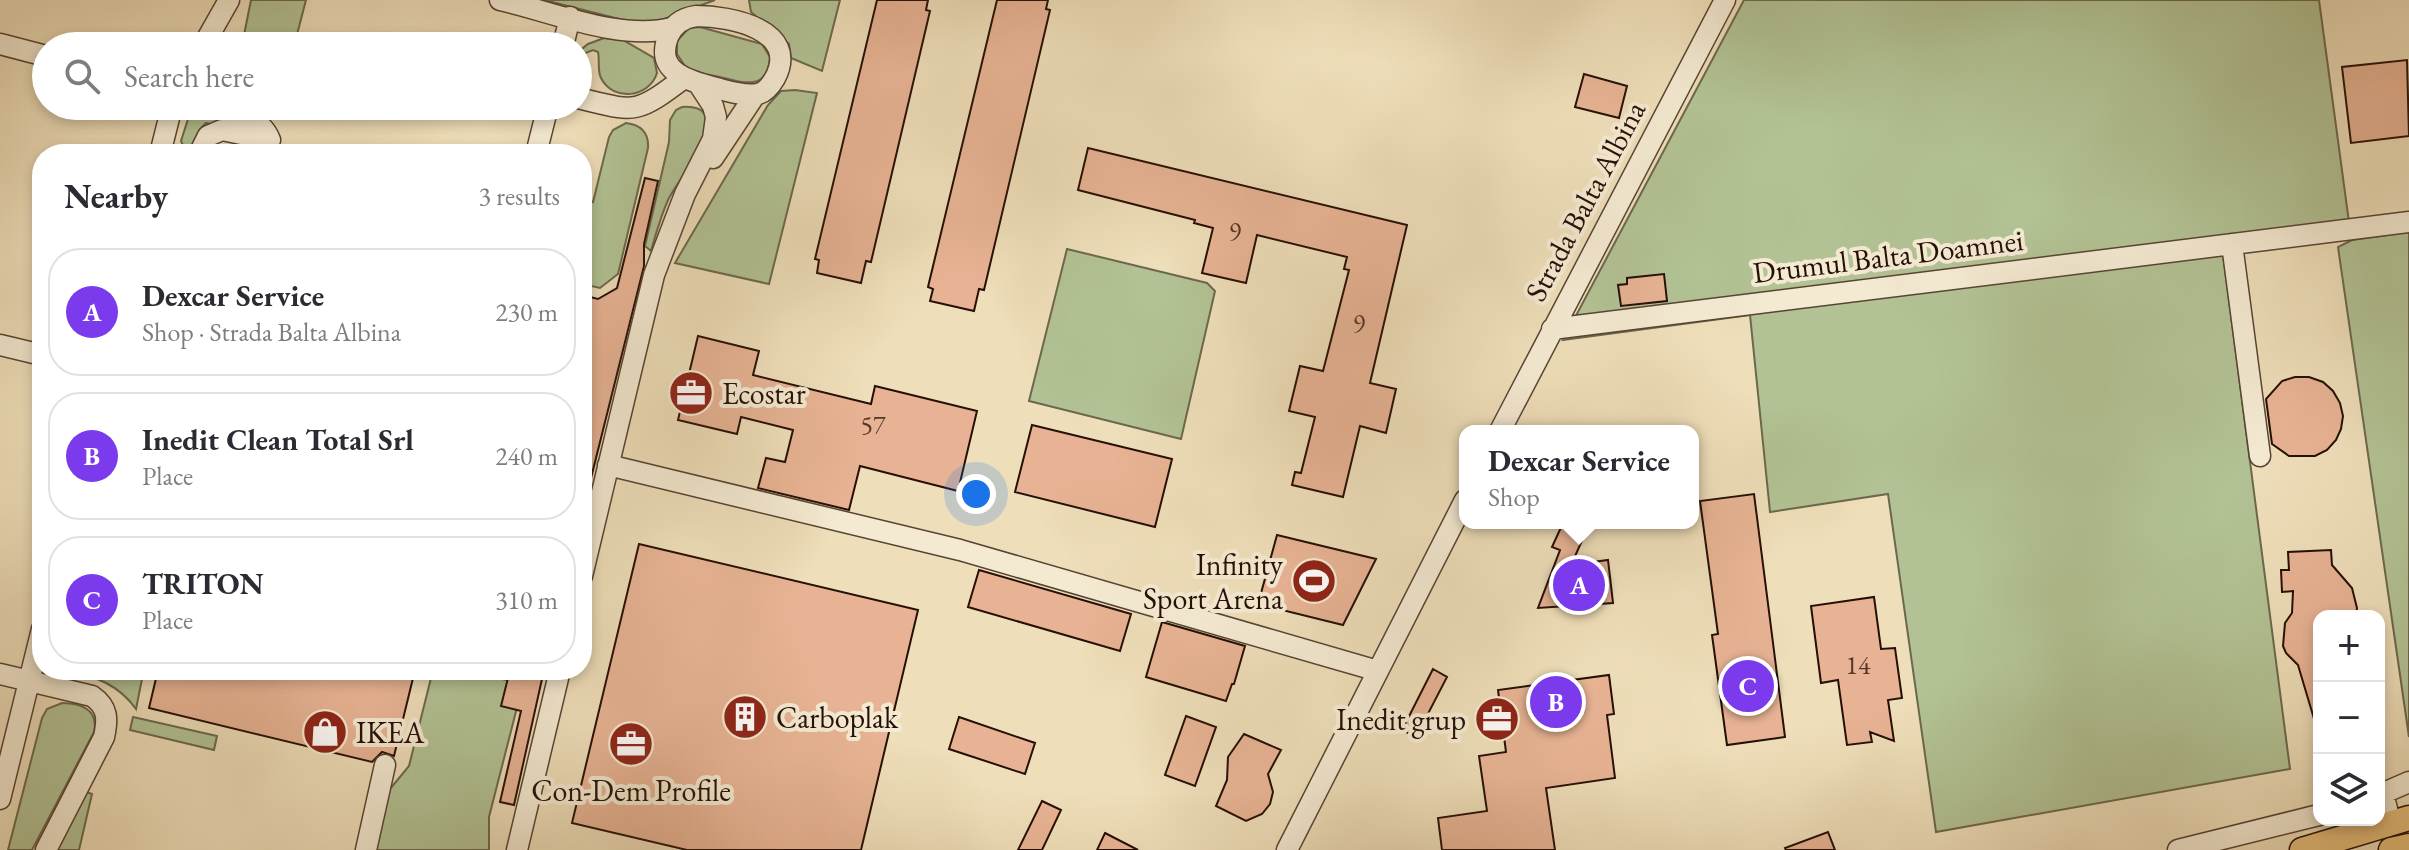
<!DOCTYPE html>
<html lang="en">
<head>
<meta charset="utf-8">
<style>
	body { margin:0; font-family:"EB Garamond",serif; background:#f2f2f3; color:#2b2b33 }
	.controls { position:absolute; right:24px; bottom:24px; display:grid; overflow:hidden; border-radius:16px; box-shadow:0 4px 12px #0003 }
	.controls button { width:72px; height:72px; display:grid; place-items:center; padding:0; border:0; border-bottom:2px solid #e1e1e2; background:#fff; color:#2b2b33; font:40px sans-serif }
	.you { position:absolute; left:976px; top:494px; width:28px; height:28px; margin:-20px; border:6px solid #fff; border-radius:50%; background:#1a73e8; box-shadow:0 0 0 12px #1a73e833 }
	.badge { display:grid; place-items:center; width:52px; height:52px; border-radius:50%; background:#7c3aed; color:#fff; font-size:26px; font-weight:700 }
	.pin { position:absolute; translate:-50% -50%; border:4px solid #fff; box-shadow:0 2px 8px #0006 }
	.popup { position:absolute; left:1459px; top:425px; width:240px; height:104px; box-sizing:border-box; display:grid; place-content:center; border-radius:16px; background:#fff; filter:drop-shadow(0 2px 6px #0005); font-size:26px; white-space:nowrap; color:#7c7c81 }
	.popup b { font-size:30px; color:#2b2b33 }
	.popup::after { content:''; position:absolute; left:50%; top:100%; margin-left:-16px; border:16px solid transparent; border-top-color:#fff }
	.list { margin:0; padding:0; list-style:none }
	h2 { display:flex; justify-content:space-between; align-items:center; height:104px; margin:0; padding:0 32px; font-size:34px }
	h2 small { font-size:26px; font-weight:400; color:#7c7c81 }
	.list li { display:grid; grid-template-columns:52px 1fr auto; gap:24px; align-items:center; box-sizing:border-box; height:128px; margin:0 16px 16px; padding:0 16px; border:2px solid #e1e1e2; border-radius:32px }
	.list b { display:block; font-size:30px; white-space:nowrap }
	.list p { margin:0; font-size:26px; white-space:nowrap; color:#7c7c81 }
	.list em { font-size:26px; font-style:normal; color:#7c7c81 }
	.icon { flex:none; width:44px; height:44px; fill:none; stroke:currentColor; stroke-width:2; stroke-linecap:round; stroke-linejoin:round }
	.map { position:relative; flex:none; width:2409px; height:850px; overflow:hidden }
	.search { position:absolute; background:#fff; box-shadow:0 4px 12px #0003; left:32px; top:32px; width:560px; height:88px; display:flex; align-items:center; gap:20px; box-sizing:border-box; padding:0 28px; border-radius:44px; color:#7c7c81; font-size:30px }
	.panel { position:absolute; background:#fff; box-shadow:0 4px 12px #0003; left:32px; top:144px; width:560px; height:536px; border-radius:32px }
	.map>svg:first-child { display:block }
</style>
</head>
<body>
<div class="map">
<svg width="2409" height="850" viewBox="0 0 2409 850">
	<rect width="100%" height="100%" fill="#eedeb9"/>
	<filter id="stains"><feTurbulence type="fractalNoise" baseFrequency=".0025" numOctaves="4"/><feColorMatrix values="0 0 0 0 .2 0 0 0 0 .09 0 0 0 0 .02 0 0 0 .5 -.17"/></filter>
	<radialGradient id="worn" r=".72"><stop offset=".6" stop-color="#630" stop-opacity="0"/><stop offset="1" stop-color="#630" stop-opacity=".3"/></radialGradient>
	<path fill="#b2c294" stroke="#6c684d" stroke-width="2" d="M251,0h55l-12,46h-57l7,-11z
		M544,0h171l-64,24 -20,-2z
		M749,0h91l-18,71 -31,-13 -2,-14 -38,-32z
		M1744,0h575l32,237 -128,17 67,515 -354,63 -48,-338 -118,18 -20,-197 -187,25z
		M700,27l62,17 8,13c-2,34 -26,26 -50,20 -11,-2 -22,-4 -33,-8l-10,-15v-13l12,-13z
		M604,38l19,2 31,18 3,15c-8,25 -44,29 -56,5 -4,-8 -1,-17 -3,-26l-5,-2 -10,4 -5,19v-21l10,-8z
		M795,90l22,3 -48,191 -94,-21 93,-158 13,-14z
		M682,107c58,-4 -3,72 -13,91 -8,17 -13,35 -18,53l-6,-5 24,-104 1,-22 6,-10z
		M197,113h12l48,21 -51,-11 -4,4 -7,27h-8l-6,-13 7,-22z
		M626,123c16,2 23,10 22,25l-30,126 -18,14 -18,-4v-84l11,2 16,-65 4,-7z
		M2409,232v505l-71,-490 14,-7z
		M1067,249l140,34 8,8 -34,148 -152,-38z
		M67,670h37l38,9 -6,30c-18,-25 -40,-32 -69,-39z
		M433,670h32l58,14 -34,133v33h-114l15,-61 19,-23z
		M62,703c19,0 37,7 32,29l-62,118h-24l34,-132 5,-9z
		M133,717l84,19 -3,14 -84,-20z
		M86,792l6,2 -13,56h-23z"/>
	<path fill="#e7b394" stroke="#260f06" stroke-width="2" d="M877,0h51l-2,10 4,1 -59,251 -5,-1 -5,22 -44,-10 2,-13 -4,-1z
		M997,0h51l-2,9 4,1 -66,280 -5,-1 -5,22 -44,-10 3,-12 -5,-2z
		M2407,60l2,76 -58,7 -9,-76z
		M1584,74l43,12 -8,32 -44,-11z
		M1088,148l319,77 -37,158 26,6 -10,44 -26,-7 -17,71 -51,-12 3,-13 6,1 14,-56 -26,-6 11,-45 23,5 26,-101 -5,-1 3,-12 -90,-22 -11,48 -44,-10 11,-45 -19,-5 1,-3 -117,-30z
		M645,178l13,3 -14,63v22l-57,228 -5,-1v-198l16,4 19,-11z
		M1664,274l3,27 -46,5 -3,-21 9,-1v-6z
		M698,336l61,15 -6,24 118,29 4,-18 102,25 -19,80 -98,-25 -11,44 -91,-22 8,-30 19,4 8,-32 -52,-13 -4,17 -59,-14z
		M2295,377h14l14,5 10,9 7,12 3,13 -2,13 -5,11 -9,10 -12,6h-26l-17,-12 -6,-45 16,-18z
		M1032,425l140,34 -17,68 -140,-35z
		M1754,494l31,243 -58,8 -15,-110 6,-1 -18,-133z
		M1563,523h27l-19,42 37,-5 5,43 -75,5 22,-58 -8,-3z
		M1277,535l99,24 -33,66 -85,-21z
		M639,544l279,66 -57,240h-174l-115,-27z
		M2331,550l1,15 20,23 5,20 -1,8h-37v106h-4l-17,-57 -12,-12 -3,-7 2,-23 7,-10 1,-22 -11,1 -1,-22h8l-1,-18z
		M979,570l152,44 -11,37 -152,-44z
		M1874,597l7,52 14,-1 7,50 -14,2 6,41 -24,-9 2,10 -25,3 -9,-65 -17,3 -10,-77z
		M1162,622l83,24 -11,38h-2l-6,17 -80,-24z
		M1433,669l14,8 -31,60 -14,-7z
		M158,670h257l-21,86 -12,-4 -10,10 -223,-54z
		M510,670h34l-30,135 -14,-3 21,-91 -20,-5z
		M1609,675l5,39 -7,1 8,63 -69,10 9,62h-113l-4,-32 49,-7 -8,-55 27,-4 -8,-62z
		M1186,716l30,11 -21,59 -30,-11z
		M959,717l76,26 -10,31 -76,-25z
		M1244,734l37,16 -13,24 5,18 -3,12 -8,10 -16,7 -30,-15 11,-26 1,-23z
		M1042,801l19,9 -19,40h-24z
		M1828,832l7,18h-49l-1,-2z
		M1105,833l33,17h-41z"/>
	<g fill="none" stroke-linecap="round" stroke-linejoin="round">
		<g stroke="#584333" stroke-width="23">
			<path id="minor" d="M500,0c53,12 120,41 172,28
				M696,16c35,0 104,14 79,62 -4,7 -10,15 -18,16 -12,2 -26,-2 -37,-5 -27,-7 -66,-15 -52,-52 5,-13 15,-19 28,-21z
				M0,44l46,12
				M203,46l26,-46
				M563,46l7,-29
				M578,98c58,14 57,17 106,-20
				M206,106c24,6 54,8 64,34
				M160,154l12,-48
				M199,154l9,-18 14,-6 48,10
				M536,154l12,-48
				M713,158l42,-63
				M2232,244l28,212
				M1552,329l857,-107
				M0,345l42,10
				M1500,431l225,-431
				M608,465l352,85 418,121
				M582,576l72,-301 31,-81 28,-55 3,-22 -3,-11 -15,-23
				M0,674l92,22c16,11 16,23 12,41l-58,113
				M2383,793l8,32
				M2379,795l30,-13
				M0,799l42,-170
				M366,850l19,-85
				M517,850l43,-180
				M1287,850l178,-350
				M2178,850l141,-35"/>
		</g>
		<g stroke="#260f06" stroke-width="27">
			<path id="major" d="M2302,850l107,-32
				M2391,850l18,-4"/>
		</g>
		<path stroke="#260f06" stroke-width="3" stroke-dasharray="2 4" stroke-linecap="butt" d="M493,670l35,9"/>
		<use href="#minor" stroke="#f4ead2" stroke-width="20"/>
		<use href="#major" stroke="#e7bf7c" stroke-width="24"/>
	</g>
	<defs>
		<g id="office-disc" transform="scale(2.3)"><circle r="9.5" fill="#8f2418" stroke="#f4ead2"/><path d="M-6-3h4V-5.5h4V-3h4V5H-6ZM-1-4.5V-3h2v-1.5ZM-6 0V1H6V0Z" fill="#fff"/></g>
		<g id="stadium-disc" transform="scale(2.3)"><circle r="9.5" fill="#8f2418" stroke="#f4ead2"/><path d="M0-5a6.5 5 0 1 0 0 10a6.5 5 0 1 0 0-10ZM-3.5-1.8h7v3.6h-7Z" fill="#fff"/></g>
		<g id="building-disc" transform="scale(2.3)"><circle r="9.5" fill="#8f2418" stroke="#f4ead2"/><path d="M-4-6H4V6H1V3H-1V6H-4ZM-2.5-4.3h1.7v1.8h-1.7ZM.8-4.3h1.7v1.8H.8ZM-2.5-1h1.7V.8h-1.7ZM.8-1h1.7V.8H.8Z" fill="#fff"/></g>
		<g id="shop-disc" transform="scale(2.3)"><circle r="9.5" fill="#8f2418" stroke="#f4ead2"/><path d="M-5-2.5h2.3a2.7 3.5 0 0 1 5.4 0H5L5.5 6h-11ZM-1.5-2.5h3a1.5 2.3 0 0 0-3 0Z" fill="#fff"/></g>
	</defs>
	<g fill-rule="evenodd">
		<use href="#office-disc" x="691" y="393"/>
		<use href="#stadium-disc" x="1314" y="581"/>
		<use href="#building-disc" x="745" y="717"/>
		<use href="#office-disc" x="1497" y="719"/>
		<use href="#shop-disc" x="325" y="732"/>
		<use href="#office-disc" x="631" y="744"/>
	</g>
	<g text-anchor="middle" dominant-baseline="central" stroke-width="8" stroke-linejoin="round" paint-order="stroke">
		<g font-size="26" fill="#56382a">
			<text x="1235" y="232">9</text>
			<text x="1359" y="324">9</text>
			<text x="873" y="425">57</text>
			<text x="1858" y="665">14</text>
		</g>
		<g font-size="30" fill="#260f06" stroke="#f4ead2">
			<text transform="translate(1585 201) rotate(-62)">Strada Balta Albina</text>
			<text transform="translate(1888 256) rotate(-7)">Drumul Balta Doamnei</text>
		</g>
		<g font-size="30" fill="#260f06" stroke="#f4ead2" text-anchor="start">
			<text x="722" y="393">Ecostar</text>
			<text x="1283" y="564" text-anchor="end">Infinity<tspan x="1283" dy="34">Sport Arena</tspan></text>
			<text x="776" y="717">Carboplak</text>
			<text x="1466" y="719" text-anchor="end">Inedit grup</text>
			<text x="356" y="732">IKEA</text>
			<text x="631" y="790" text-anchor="middle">Con-Dem Profile</text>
		</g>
	</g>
	<rect width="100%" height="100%" filter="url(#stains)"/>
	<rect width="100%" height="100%" fill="url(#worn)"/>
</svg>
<div class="controls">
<button>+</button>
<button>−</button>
<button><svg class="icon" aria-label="layers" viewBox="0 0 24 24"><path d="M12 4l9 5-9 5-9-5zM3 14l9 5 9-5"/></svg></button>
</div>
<div class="you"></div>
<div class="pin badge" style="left:1579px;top:585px">A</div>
<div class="popup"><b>Dexcar Service</b>Shop</div>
<div class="pin badge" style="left:1556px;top:702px">B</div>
<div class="pin badge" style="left:1748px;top:686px">C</div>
<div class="search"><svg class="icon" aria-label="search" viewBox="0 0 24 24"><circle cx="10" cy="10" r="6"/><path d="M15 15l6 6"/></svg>Search here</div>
<section class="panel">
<h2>Nearby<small>3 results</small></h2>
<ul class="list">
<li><span class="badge">A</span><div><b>Dexcar Service</b><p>Shop · Strada Balta Albina</p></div><em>230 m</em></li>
<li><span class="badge">B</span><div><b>Inedit Clean Total Srl</b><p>Place</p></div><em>240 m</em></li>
<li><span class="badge">C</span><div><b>TRITON</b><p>Place</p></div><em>310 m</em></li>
</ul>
</section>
</div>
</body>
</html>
